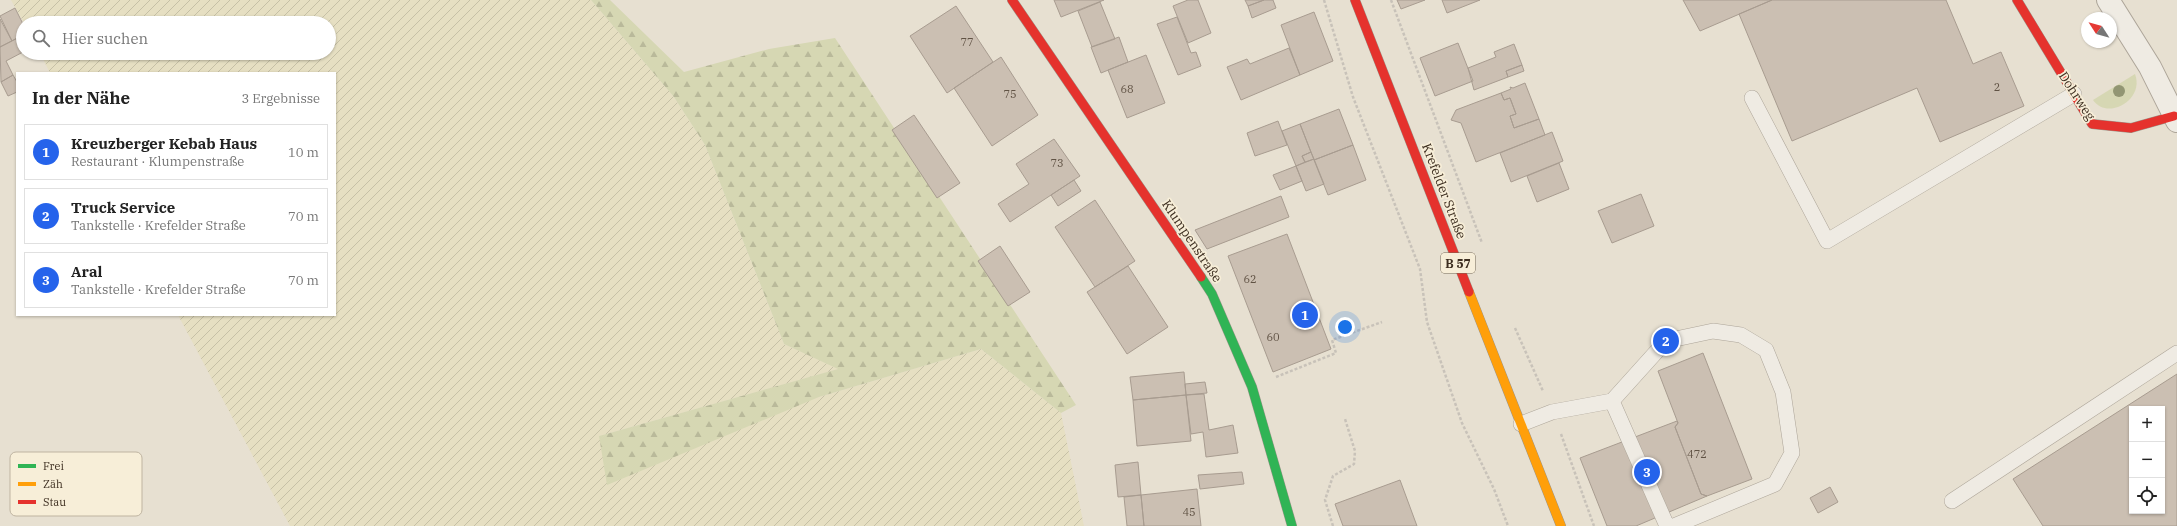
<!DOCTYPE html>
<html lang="de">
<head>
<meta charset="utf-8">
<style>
	body { margin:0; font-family:"IBM Plex Serif",serif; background:#f2f2f2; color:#222 }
	.controls { position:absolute; right:12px; bottom:12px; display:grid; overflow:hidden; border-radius:0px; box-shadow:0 1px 3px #0004 }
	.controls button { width:36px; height:36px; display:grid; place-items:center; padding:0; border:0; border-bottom:1px solid #e0e0e0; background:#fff; color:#222; font:20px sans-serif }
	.compass { position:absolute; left:2081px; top:12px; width:36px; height:36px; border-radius:50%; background:#fff; box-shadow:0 1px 3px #0004; rotate:306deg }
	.you { position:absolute; left:1345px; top:327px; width:14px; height:14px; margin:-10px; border:3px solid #fff; border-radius:50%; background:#1a73e8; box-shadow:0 0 0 6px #1a73e833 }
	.badge { display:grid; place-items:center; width:26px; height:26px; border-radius:50%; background:#2563eb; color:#fff; font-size:13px; font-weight:700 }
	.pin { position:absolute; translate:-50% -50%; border:2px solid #fff; box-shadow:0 1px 4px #0006 }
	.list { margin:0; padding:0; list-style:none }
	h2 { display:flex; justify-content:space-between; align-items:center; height:52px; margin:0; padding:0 16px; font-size:17px }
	h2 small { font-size:13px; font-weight:400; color:#767676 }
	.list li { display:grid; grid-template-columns:26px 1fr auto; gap:12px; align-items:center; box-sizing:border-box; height:56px; margin:0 8px 8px; padding:0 8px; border:1px solid #e0e0e0; border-radius:0px }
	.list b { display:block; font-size:15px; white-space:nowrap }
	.list p { margin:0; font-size:13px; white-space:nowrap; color:#767676 }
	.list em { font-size:13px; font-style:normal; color:#767676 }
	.icon { flex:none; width:22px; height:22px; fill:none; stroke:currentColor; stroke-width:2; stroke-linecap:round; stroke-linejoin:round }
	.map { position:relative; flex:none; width:2177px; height:526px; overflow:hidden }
	.search { position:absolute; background:#fff; box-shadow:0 1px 3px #0004; left:16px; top:16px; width:320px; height:44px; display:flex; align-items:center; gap:10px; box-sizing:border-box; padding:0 14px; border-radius:22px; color:#767676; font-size:15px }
	.panel { position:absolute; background:#fff; box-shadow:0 1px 3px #0004; left:16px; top:72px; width:320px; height:244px; border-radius:0px }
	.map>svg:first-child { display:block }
</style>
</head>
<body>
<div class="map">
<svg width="2177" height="526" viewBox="0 0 2177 526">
	<defs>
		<pattern id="farmland-furrows" width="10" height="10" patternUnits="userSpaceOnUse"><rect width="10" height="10" fill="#e6dfc2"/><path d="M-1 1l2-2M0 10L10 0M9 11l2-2" fill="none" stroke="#c6c0a6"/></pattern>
		<pattern id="forest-firs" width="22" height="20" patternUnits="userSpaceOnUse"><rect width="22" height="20" fill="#d6d7b3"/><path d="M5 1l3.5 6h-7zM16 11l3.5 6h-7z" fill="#b9b99a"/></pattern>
	</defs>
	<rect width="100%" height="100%" fill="#e7e0d1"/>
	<path fill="url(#farmland-furrows)" d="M11,0h580l83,97 31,48 79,199 55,25 -240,67 220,-39 162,-48 80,64 23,113h-794l-112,-211h157v-242h-285l-10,-20h289v-30h-305z"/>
	<path fill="#d6d7b3" d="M2135,74c10,26 -28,47 -42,26z"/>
	<path fill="url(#forest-firs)" d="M591,0h19l74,72 85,-23 66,-11 241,367 -15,8 -80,-64 -162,48 -212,88 -8,-49 239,-67 -54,-25 -79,-199 -31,-48z"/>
	<path fill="#cbbfb2" stroke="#a89c90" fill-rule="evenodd" d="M1054,0h50l-43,17z
		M1188,0h10l13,33 -23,10 -15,-37z
		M1245,0h19l-16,6z
		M1264,0h9l3,8 -24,10 -4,-12z
		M1397,0h28l-24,9z
		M1442,0h38l-33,13z
		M1683,0h89l-72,31z
		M1772,0h174l27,64 28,-12 23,54 -84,36 -23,-54 -125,53 -53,-127z
		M1100,2l15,37 -23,8 -14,-36z
		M956,6l37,56 -46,31 -37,-57z
		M15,8l8,16v11l-11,6 -12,-25z
		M1314,12l19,49 -33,14 -19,-50z
		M1177,17l14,36 5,-1 5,14 -23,9 -21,-51z
		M0,19l12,22 -12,6z
		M23,35v17l-17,9 7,14 -12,7 -1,-35z
		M1119,37l9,25 -27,11 -10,-26z
		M1458,43l15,38 -38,15 -15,-38z
		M1514,44l8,21 -16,6 2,6 -34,13 -6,-22 28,-11 -2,-5z
		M1289,48l11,27 -59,25 -14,-33 20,-8 3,5z
		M1146,55l19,48 -38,15 -19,-48z
		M1001,57l37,58 -46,31 -38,-58z
		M1522,65l2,6 -16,6 -2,-6z
		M13,75l4,7v10l-9,4 -7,-14z
		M1525,83l14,36 -25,9 -4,-12 6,-2 -6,-16 -6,2 -3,-7 10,-4 -1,-2 3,1z
		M1501,93l3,7 6,-2 6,16 -6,2 4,12 25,-9 6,16 -69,27 -15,-39 -10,-3 5,-10z
		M1339,109l14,36 -39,15 -14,-36z
		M914,115l46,68 -23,15 -45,-68z
		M1278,121l9,24 -32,11 -8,-23z
		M1300,124l11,28 -9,4 3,6 -9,4 -14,-35z
		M1552,132l11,29 -52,21 -11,-29z
		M1054,139l26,37 -70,46 -12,-18 31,-20 -13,-20z
		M1353,145l13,35 -38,15 -14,-35z
		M1311,152l3,7 -9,3 -3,-6z
		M1314,159l10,25 -18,7 -10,-25z
		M1559,163l10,26 -32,13 -10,-26z
		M1296,166l6,15 -22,9 -7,-15z
		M1074,180l7,11 -23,15 -7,-11z
		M1641,194l13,32 -42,17 -14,-32z
		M1281,196l8,21 -82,32 -12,-19z
		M1095,200l40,61 -40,26 -40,-60z
		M1287,234l44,115 -58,23 -45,-116z
		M1000,246l30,46 -22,14 -30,-45z
		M1128,266l40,61 -41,27 -40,-62z
		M1703,353l49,126 -45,17 -6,-2 -26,-67 3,-4 -20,-52z
		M1184,372l2,23 -53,5 -3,-23z
		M2177,374v152h-134l-30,-47zM2132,409h30v102h-30z
		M1205,382l2,11 -21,2 -1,-11z
		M1204,394l5,36 24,-5 5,28 -32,4 -3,-25 -12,2 -5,-39z
		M1186,395l5,46 -54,5 -4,-46z
		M1677,421l1,2 -3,4 26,67 6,2 -71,30h-29l-27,-68z
		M1138,462l3,33 -23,2 -3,-32z
		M1242,472l2,12 -44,5 -2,-14z
		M1400,480l17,46h-74l-8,-22z
		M1830,487l8,15 -20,11 -8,-15z
		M1197,489l4,37h-57l-3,-31z
		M1141,495l3,31h-17l-3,-29z"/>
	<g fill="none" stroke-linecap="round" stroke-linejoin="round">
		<g stroke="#ada599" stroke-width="16">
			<path id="lane" d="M1752,98l75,143 247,-147
				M1612,401l54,-60 47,-10 28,4 25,15 17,42 9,61 -17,31 -101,42
				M1521,424l31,-12 60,-11 55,125
				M1952,501l225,-148"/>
		</g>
		<g stroke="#ada599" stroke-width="24">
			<path id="street" d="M2108,0l42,67 27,54"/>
		</g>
		<g stroke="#9c958a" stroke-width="10">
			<path id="fast" d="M1201,277l11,17 40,93 40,139"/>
		</g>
		<g stroke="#9c958a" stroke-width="10">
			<path id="slow" d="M1469,292l92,234"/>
		</g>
		<g stroke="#9c958a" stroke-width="10">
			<path id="jam" d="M1012,0l189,277
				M1355,0l114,292
				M2017,0l75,124 39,4 43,-12"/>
		</g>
		<path stroke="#c8c2b9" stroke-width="2.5" stroke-dasharray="3 2" stroke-linecap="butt" d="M1324,0l29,97 67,172 7,53 35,101 32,66 14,37
			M1391,0l91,243
			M1515,328l28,63
			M1276,377l60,-24 -4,-13 50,-18
			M1561,434l33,92
			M1333,526l-8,-26 8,-24 21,-12 1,-13 -10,-32"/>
		<use href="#lane" stroke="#efebe3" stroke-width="15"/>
		<use href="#street" stroke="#efebe3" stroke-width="22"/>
		<use href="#fast" stroke="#30b455" stroke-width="9"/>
		<use href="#slow" stroke="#ff9f0a" stroke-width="9"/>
		<use href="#jam" stroke="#e5322d" stroke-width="9"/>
	</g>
	<circle fill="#929673" cx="2119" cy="91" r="6"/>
	<g text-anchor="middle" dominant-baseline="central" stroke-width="3.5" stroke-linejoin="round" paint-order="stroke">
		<g font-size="11" fill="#605244">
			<text x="967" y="42">77</text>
			<text x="1997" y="87">2</text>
			<text x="1127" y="89">68</text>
			<text x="1010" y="94">75</text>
			<text x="1057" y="163">73</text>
			<text x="1250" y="279">62</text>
			<text x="1273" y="337">60</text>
			<text x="1697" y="454">472</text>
			<text x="1189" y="512">45</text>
		</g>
		<rect fill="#f7eed8" stroke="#756857" stroke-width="1" x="1441" y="253" width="34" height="20" rx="3"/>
		<g font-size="12" font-weight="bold" fill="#3d2e20">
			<text x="1458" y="263">B 57</text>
		</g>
		<g font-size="13" fill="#3d2e20" stroke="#f7eed8">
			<text transform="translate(2077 96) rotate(57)">Dohrweg</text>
			<text transform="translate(1444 191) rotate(69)">Krefelder Straße</text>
			<text transform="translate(1192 241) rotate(56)">Klumpenstraße</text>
		</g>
	</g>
	<rect x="10" y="452" width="132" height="64" rx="6" fill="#f7eed8" stroke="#bfb4a1" stroke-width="1"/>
	<rect x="18" y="464" width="18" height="4" fill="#30b455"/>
	<rect x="18" y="482" width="18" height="4" fill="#ff9f0a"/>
	<rect x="18" y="500" width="18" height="4" fill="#e5322d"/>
	<g font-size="11" fill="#3d2e20">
		<text x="43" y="470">Frei</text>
		<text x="43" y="488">Zäh</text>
		<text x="43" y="506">Stau</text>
	</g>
</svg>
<div class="controls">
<button>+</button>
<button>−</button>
<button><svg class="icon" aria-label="locate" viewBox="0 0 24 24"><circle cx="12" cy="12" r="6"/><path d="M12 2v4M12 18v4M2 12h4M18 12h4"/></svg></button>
</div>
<svg class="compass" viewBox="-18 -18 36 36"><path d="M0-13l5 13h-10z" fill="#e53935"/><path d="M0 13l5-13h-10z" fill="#767676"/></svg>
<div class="you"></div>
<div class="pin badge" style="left:1305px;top:315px">1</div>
<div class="pin badge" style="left:1666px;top:341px">2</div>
<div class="pin badge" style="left:1647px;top:472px">3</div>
<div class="search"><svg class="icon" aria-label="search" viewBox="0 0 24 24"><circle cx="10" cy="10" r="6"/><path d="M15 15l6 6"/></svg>Hier suchen</div>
<section class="panel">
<h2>In der Nähe<small>3 Ergebnisse</small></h2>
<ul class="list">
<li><span class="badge">1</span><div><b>Kreuzberger Kebab Haus</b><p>Restaurant · Klumpenstraße</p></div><em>10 m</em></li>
<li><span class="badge">2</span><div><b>Truck Service</b><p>Tankstelle · Krefelder Straße</p></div><em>70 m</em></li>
<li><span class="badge">3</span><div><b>Aral</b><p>Tankstelle · Krefelder Straße</p></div><em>70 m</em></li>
</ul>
</section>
</div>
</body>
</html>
